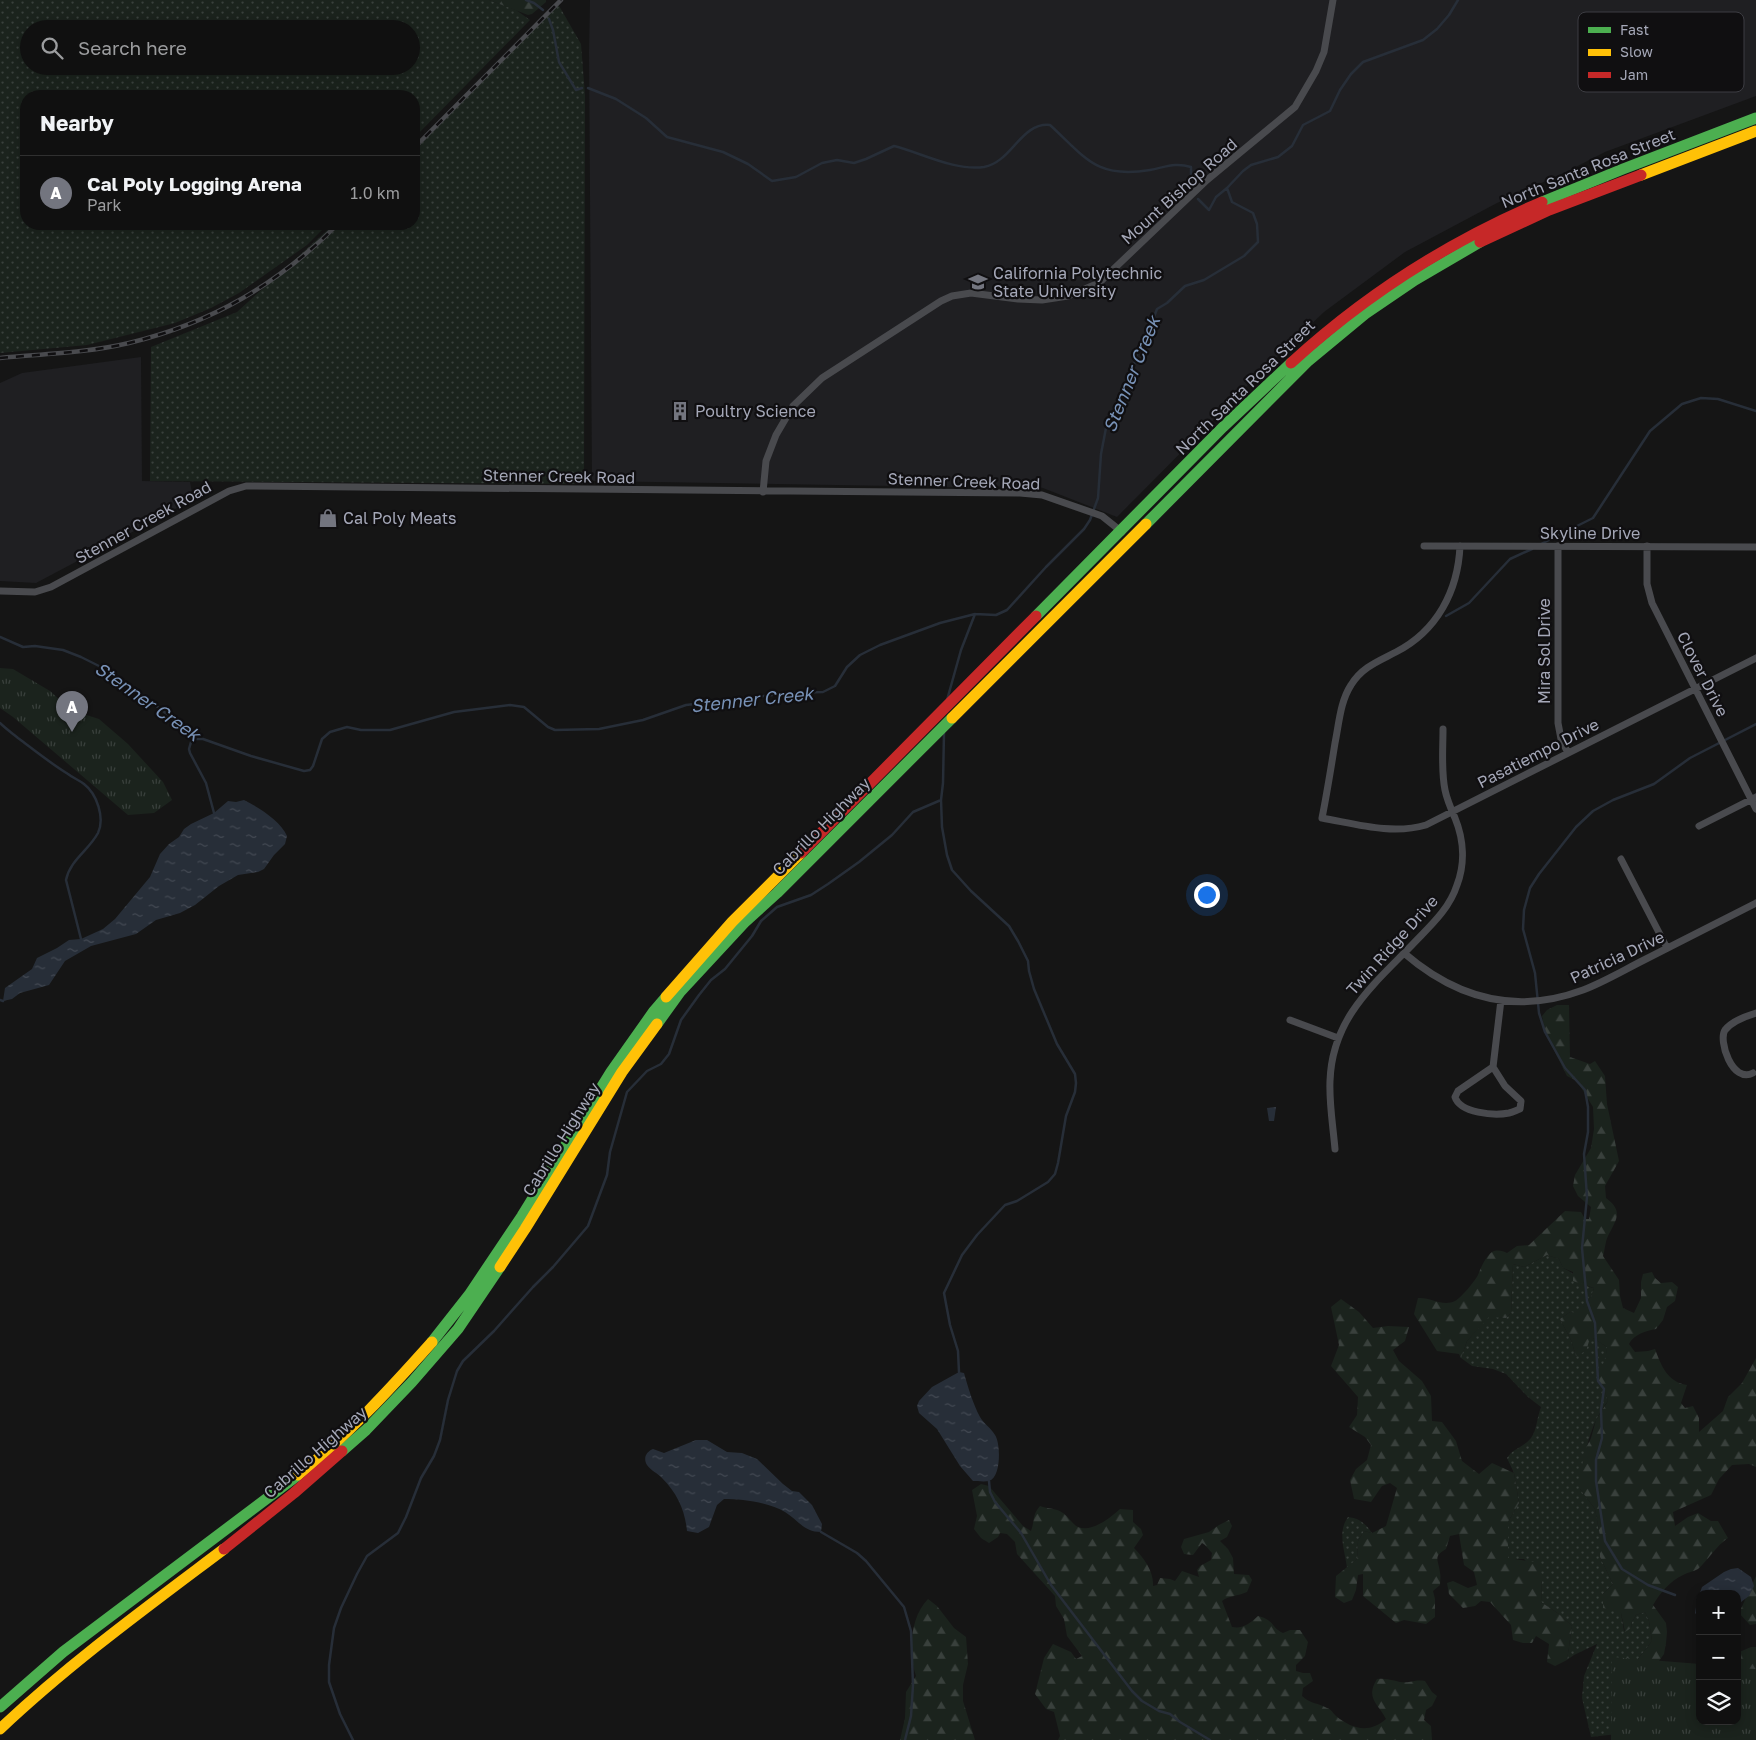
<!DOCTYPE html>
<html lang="en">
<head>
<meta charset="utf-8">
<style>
	body { margin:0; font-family:"Golos Text",sans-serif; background:#191919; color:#f1f3f6 }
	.controls { position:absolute; right:15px; bottom:15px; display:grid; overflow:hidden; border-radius:10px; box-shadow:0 2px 12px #0003 }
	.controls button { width:45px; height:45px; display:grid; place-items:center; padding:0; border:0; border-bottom:1px solid #303030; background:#101010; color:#f1f3f6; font:25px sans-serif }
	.you { position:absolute; left:1206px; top:894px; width:18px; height:18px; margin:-12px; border:4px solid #fff; border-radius:50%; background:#1a73e8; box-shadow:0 0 0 8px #1a73e833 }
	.badge { display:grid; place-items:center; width:32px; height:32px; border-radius:50%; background:#73757f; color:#fff; font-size:16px; font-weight:700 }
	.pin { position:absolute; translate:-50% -41px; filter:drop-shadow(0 1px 2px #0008) }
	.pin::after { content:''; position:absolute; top:26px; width:18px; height:15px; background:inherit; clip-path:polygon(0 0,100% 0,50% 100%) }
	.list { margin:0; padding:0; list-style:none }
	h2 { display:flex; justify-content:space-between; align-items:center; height:65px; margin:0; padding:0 20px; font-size:21px }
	h2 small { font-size:16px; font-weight:400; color:#9c9d9f }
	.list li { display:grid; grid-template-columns:32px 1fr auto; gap:15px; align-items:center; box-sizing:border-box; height:75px; padding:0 20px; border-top:1px solid #303030 }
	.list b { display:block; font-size:19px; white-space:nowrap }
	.list p { margin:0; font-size:16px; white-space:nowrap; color:#9c9d9f }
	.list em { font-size:16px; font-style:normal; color:#9c9d9f }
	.icon { flex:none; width:28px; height:28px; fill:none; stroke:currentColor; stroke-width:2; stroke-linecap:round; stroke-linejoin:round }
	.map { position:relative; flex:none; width:1756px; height:1740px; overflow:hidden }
	.search { position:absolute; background:#101010; box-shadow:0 2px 12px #0003; left:20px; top:20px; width:400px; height:55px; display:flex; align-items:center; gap:12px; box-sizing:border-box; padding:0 18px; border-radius:28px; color:#9c9d9f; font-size:19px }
	.panel { position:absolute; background:#101010; box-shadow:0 2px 12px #0003; left:20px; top:90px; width:400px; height:140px; border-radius:20px }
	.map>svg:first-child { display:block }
</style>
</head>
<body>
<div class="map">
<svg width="1756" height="1740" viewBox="0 0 1756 1740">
	<defs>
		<pattern id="grass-dots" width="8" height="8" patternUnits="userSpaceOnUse" patternTransform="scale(1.25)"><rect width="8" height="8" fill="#1b231d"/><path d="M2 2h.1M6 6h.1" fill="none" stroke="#39403c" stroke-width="1.8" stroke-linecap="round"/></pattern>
		<pattern id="forest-firs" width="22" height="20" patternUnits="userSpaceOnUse" patternTransform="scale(1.25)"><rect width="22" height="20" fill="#1b231d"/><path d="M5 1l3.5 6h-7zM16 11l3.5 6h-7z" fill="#39403c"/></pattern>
		<pattern id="park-tufts" width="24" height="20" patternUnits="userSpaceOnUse" patternTransform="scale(1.25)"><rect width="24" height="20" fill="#1b231d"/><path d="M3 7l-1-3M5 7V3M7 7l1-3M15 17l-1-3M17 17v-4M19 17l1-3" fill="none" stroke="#39403c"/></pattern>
		<pattern id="water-ripples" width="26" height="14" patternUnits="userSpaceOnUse" patternTransform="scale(1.25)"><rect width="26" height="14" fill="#272e38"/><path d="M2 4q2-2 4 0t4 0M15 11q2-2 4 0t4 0" fill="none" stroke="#434953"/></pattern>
	</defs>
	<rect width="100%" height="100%" fill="#151515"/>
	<path fill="#1f1f22" d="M590,0h1166v96l-151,56 -39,20 -69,31 -92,49 -81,60 -67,64 -140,141 -74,-29 -12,-2 -78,1 -361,-6 -3,-429z
		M141,357l1,124 48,1 3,16 -23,14 -134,71 -36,-2v-198l22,-10z"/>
	<path fill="url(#grass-dots)" fill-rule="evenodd" d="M0,0h489l27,10 14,10 -116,118v-42h-388v128h302l-21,21 -68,48 -28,15 -36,15 -88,22 -87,8zM29,29h382v37h-382z
		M558,4l23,40 4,51 -1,389 -434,-3 1,-134 86,-35 97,-88h80v-76z
		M1547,1255l12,4 4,9c15,6 17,18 31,20l-3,9 -13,17 -8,-2 -10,7 11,21 5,16 14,-18h3l14,9 -3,42 4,12c-20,25 -24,57 -28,88l15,20 5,27v21l13,27 -10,10 18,19 3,18 7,-3 1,-6 4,-7 9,-3 4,9 3,20 -14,18 -11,9 -10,66 -26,3 -9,-39 2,-22 13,-32 -23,11 -7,5 5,-34 -13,-12 -18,-12 1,-22 -18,-21h-16v-37l11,-19 -5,-30 -7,-15c5,-9 17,-11 24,-20 6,-8 6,-21 10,-31l-13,-10 -22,-23 -13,-5 -21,-3 -11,-8 6,-17 22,-25 17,2 5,-5 2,-49 11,3z
		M1348,1517c11,1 18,7 24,16l-8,-2 -6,10 -1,18 -10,9c-2,-17 -10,-36 1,-51z"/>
	<path fill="url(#forest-firs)" d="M489,0h57v2l-14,12 -4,1z
		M1557,1005h12l1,52 20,7 5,-3 10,15 2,28 12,57 -14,25 1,12c18,13 10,22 2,38 -3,6 -3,14 -5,20l16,24 1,16 3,12 11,5 7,-15v-16l2,-8 9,-2 3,6 6,5 11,-1 6,5 -3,14 -8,6 -4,13 -7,9c-10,2 -22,5 -27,15l6,8 13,-1 7,-2c6,16 12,33 32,36l-6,18 4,5 8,-2 6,12v14l24,-21 5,-14 14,-14 14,-25v109l-7,-3 -17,1 -13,14 -8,16 -38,17 2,14 13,-9 10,-4 13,8h7l10,17c-12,8 -19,21 -30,31 -5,3 -10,3 -15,6 -13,6 -23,18 -30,30l13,18 1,9 -1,11 -2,11 -5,7 -14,5 -7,-7 14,-18 -3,-20 -4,-9 -9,3 -4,7 -1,6 -6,4 -4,-19 -18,-5v-14l10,-10 -13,-27v-21l-5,-27 -15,-20v-15l6,-26 5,-10 5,-18 12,-19 -4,-12 -6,-8 8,-26 1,-8 -14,-9h-3l-4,13 -10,5 -5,-16 -11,-21 10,-7 8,1 13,-16 3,-9 -21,-7v-9l-10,-4 -4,-9 -12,-4 -23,12 -11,-3 -2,49 -5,5 -17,-1 -22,24 -6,17 -2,-4 -22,-3 -23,-37 4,-16c13,-1 24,9 37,3 7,-4 19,-19 23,-26 3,-7 7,-18 14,-23 5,-3 11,-1 15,1l10,-7 12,-1 36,-34 16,1 4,7h4l2,-12 -13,-11 -5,-10 2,-11 16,-27 3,-19 -1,-22 -16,-26 -10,-5 -22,-44 -3,-16 5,-6z
		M1341,1299l18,13 14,16 15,-2 21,1 -4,14 -12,9 6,11 23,20 9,15 1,25 10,1 14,19 6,20 17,13 13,-11 22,10 5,30 -11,19v36l32,5 2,17 -1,22 18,12 13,12 -5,34 -12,6 -8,-4 2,-18 -13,-8 -4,7h-9l-10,-3 -2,-15 -21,-23 -9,-1 -6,5 -12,2 -14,-14 -2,-11 6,-2 15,7 9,-3 -3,-13 -10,-7 -5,-31 -9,2 -4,13c-14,8 -7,11 -6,24 1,4 0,8 0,12l-7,6 2,8v18l-9,7 -22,-4 -8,3 -33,-27v-22l-5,1 -2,15 -4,10 -8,3 -9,-6 1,-21 21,-17 1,-18 6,-10 8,2 14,-7 11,-38 -7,-5 -8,3 -11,16 -17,-3 -4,-19 6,-11 11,-9 4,-15 -6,-8 -16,-10 8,-12 1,-18 -27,-31 8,-21 -8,-38z
		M981,1484l8,2 34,40 8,5c4,-11 1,-16 9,-25 8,3 17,2 23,7 5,3 9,11 15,14 14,6 33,-10 42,-18l13,1v12l8,7 2,6 -9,13c10,10 20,24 19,38l4,-1 3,-7 10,1 5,2 7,-10 17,6 -2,-7 3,-4 11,-6 1,-7 -7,-8 -3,-2 -9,12 -9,-1 -3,-7 3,-8 25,-7 10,-7 10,-5 3,6 -5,11 -7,4 8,8 5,9 1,16 15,1 3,5 -5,12c-9,4 -19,4 -25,9l10,26c11,2 17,-3 26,-11 17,4 13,12 25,17l7,-3h10l8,12 -3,14 -9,9v6l7,2h7l3,8 -10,7 -1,8c8,8 17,7 25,12 4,1 6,5 9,8 16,13 33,18 50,3 -8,-16 -21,-21 -9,-40 12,-2 23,5 32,3 6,-1 9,-2 16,-1l7,11 5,4 -5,10 -6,4 -2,10 7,6 1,14h-374l2,-4 -6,-24 -8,-3 -11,-15 9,-36 9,-14 18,8 5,7 6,-3 -15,-20 -3,-17 -8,-13 -1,-10 -38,-42 -2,-12 -8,-8 -7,-1 -2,4 -9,6 -8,-5 -7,-9 3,-13 -5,-26z
		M1756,1576v48l-6,1 -11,-12z
		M928,1599l9,7 17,22 12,9 2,27 -5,21v16l12,39h-75l5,-22 1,-26 10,-16c-8,-23 -6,-59 12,-77z
		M1751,1647h5v61l-19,-18v-37z"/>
	<path fill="url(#park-tufts)" d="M0,668l13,1 37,22 21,19 28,9 29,25 35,38 9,18 -18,13 -26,2 -115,-98 -13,-9z
		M1612,1657l88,7v57h37v-53l19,1v71h-145z"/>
	<path fill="url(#water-ripples)" d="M244,800c14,7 37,21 43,36l-2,8 -11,11 -10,14 -6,3 -20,3 -19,11 -24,19 -15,8 -24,7 -20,14 -45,12 -26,15 -16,24 -29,8 -8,6 -9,2 2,-13 27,-19 5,-11 20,-10 12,-8 12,-1 22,-10 12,-10 35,-42 10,-23 9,-10 10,-7 5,-8 7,-5 23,-11 14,-12 8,1z
		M1276,1107l-2,14h-5l-2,-13z
		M959,1372l5,1c4,14 9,31 16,44 4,7 11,11 15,18 6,9 6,43 -6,46 -5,1 -12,0 -16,0l-13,-15 -23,-37 -18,-16 -2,-7 2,-5 13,-14z
		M696,1440h11l20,12 15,1 15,6 26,25 9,7 7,1 13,13 10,19 -1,8c-17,0 -23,-12 -36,-20 -16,-10 -43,-13 -61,-13l-7,6 -8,22 -11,6 -11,-2c-2,-21 -10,-38 -25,-53 -4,-5 -11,-7 -15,-13 -4,-7 -1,-13 6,-16l11,4z
		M1738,1568l13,9 3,9 -5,10 -12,9v-11h-37l-1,22 -4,-3 2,-12 5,-14 22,-15 7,-3z"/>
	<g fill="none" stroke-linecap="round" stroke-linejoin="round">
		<path stroke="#272e38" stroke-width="2.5" d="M526,0l8,3 9,7
			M549,19l4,11 6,32 17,28 6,-2
			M588,88l28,11 30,19 21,19 56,15 25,12 24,17 24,-4 26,-14 15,-3 17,3 12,-4 28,-13c28,7 60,25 90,21 28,-5 37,-45 66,-42 36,33 46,54 100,45 16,-3 25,-8 41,-3v18
			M1198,199l11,11 7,-13 11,-9 16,-17 8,-6 27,-8 14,-11 11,-21 27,-14 10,-21 11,-16 12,-12 60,-22 14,-11 12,-14 9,-15
			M1541,544l52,-26 57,-87 32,-27 19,-6 17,1 38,12
			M1446,616l23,-13 41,-44 22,-10
			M0,637l23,10 12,-1 28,4 18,7 30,15 52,39 33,28h7l48,17 53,15 6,-1 3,-4 9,-27 8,-7 17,-5 14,3h29l64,-18 56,-7 14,2 24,20 7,3 44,-1 44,-9 43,-15 103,-12 34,-1 12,-6 12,-19 13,-12 20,-10 60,-22 35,-9 21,1 11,-5 39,-43 38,-38 6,-9 8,-22 3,-44 5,-26 4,-13 16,-25 16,-51 9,-14 6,-16 10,-6 18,-17 19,-6 40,-24 14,-14 -1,-18 -4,-11 -21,-11 -5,-14
			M947,700l14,-50 14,-36
			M0,723c6,6 12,10 18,15 16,12 32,25 50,36 5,4 11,6 16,10 13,10 21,34 14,49 -9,17 -28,27 -32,47l15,59
			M944,733l-1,50 -2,17 1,27 5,28 5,15 19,21 38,35 9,15 10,20 1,10 5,18 23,55 18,30 1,9 -1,9 -9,24 -8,47 -3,11 -7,8 -31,19 -12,4 -28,30 -15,20 -18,38 6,32 8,26 1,21
			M196,739l-5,3 -2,7 1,4 16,30 8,30
			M0,1000l3,1
			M989,1481l1,11 5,10 26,31 30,52 81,106 10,10 17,10 11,3 10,8 30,18
			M821,1532l36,21 9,8 38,46 7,24 2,54 -2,31 -6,24
			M1675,1595l-27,-10 -26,-16 -17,-28 -9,-60v-21l6,-22 -1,-28 3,-21 -6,-8 -3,-58 -8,-22 -5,-53 5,-51 -3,-43 4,-22v-25l-3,-17 -20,-22 -20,-36 -6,-19 -4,-40 -12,-44 1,-19 6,-22 9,-14 37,-47 17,-16 20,-11 41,-16 36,-26 66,-34
			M353,1740l-13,-26 -11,-32v-17l5,-37 7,-20 16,-34 10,-18 31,-23 8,-16 15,-39 13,-22 6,-16 8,-40 9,-29 6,-10 31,-30 39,-44 20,-20 35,-41 19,-51 3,-23 17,-60 20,-21 14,-7 8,-10 12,-34 18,-25 12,-15 14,-11 27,-33 9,-15 16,-14 34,-12 17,-11 31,-22 33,-27 21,-23 28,-12"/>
		<path stroke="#494a4e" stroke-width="7" d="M763,492l3,-31 10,-26 17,-29 29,-28 119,-77 11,-5 19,-3 47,6 24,1 26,-4 31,-13 108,-103 88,-73 21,-36 8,-19 9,-52
			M1424,546l332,1
			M1460,546c-2,45 -23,85 -64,106 -17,9 -34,15 -45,33 -11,17 -12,39 -16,58 -4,25 -8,50 -13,75 34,6 70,17 104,7l330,-167
			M1558,546v177l3,16 7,14
			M1647,546v38l5,19 104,206
			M0,591l35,1 16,-5 178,-96 17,-5 774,7 22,2 60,21 20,16
			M1699,826l57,-29
			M1621,859l46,89
			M1404,953c52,45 112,62 179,37 21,-8 41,-20 61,-30 38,-19 75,-38 112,-57
			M1290,1020l48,18
			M1493,1067l12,19 16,15 -1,8c-3,1 -7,3 -11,4 -15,3 -49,0 -54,-16l3,-6z
			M1493,1067l8,-67
			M1753,1073c-21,11 -35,-33 -28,-43 7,-9 21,-14 31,-17
			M1335,1149c-2,-23 -6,-46 -5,-68 2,-62 42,-95 82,-136 17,-18 37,-35 45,-60 8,-21 7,-45 -2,-67 -4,-9 -8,-18 -10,-28 -4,-19 -2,-41 -2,-61"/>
		<path stroke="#4caf50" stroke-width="11" d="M1542,202l81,-33 133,-51
			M1146,524l161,-162 58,-48 50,-34 65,-38
			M1036,616l187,-189 68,-64
			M657,1024l23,-32 64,-69 33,-30 175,-175
			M432,1342l37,-47 53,-79 89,-144 43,-61 12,-14
			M342,1451l24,-21 46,-48 46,-53 42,-62
			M0,1707l63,-55 235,-177"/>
		<path stroke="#ffc107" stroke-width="11" d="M1641,175l115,-44
			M952,718l194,-194
			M666,997l66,-75 69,-69
			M500,1267l25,-38 97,-157 35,-48
			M298,1475c49,-39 92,-86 134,-133
			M0,1729c70,-66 147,-122 224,-180"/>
		<path stroke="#c62828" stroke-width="11" d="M1480,242l69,-32 92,-35
			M1291,363c73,-67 159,-122 251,-161
			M801,853l235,-237
			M224,1549l70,-56 48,-42"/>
		<g stroke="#494a4e" stroke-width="4.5">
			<path id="rail" d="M414,148l147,-148
				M0,358c43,-4 87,-5 129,-15 83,-20 149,-59 209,-119"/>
		</g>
		<use href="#rail" stroke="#100f11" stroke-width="2.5" stroke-dasharray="8" stroke-linecap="butt"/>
	</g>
	<defs>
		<g id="university-bare" transform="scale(1.5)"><path d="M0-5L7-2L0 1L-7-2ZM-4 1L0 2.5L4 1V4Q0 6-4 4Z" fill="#73757f" stroke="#100f11" stroke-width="2.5" paint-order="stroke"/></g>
		<g id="building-bare" transform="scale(1.5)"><path d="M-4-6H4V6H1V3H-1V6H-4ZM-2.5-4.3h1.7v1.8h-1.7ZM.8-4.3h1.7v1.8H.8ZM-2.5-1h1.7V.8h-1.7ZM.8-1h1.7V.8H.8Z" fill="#73757f" stroke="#100f11" stroke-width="2.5" paint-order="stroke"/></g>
		<g id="shop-bare" transform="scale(1.5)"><path d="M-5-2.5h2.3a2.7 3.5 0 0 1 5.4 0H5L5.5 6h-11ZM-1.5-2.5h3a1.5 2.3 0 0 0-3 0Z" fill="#73757f" stroke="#100f11" stroke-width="2.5" paint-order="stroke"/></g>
	</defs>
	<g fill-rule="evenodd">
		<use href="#university-bare" x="978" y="282"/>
		<use href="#building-bare" x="680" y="411"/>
		<use href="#shop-bare" x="328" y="518"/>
	</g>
	<g text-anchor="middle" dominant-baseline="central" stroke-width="4.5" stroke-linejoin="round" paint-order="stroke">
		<g font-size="16" fill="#a5a8b8" stroke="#100f11">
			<text transform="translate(1588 168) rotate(-22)">North Santa Rosa Street</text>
			<text transform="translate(1179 191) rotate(-42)">Mount Bishop Road</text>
			<text transform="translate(1245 387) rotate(-44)">North Santa Rosa Street</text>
			<text transform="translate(559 476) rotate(1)">Stenner Creek Road</text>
			<text transform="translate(964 481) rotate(2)">Stenner Creek Road</text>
			<text transform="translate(143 522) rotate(-29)">Stenner Creek Road</text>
			<text x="1590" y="533">Skyline Drive</text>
			<text transform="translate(1544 651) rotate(-90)">Mira Sol Drive</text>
			<text transform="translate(1703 674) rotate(63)">Clover Drive</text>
			<text transform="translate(1538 753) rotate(-27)">Pasatiempo Drive</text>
			<text transform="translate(821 826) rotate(-45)">Cabrillo Highway</text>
			<text transform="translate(1392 945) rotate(-48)">Twin Ridge Drive</text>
			<text transform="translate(1617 957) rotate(-25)">Patricia Drive</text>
			<text transform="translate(561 1139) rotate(-58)">Cabrillo Highway</text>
			<text transform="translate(315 1452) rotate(-41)">Cabrillo Highway</text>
		</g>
		<g font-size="16" fill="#a5a8b8" stroke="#100f11" text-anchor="start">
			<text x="993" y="273">California Polytechnic<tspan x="993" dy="18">State University</tspan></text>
			<text x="695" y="411">Poultry Science</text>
			<text x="343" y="518">Cal Poly Meats</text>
		</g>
		<g font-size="18" font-style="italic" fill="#7892b7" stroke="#100f11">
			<text transform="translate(1131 374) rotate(-68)">Stenner Creek</text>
			<text transform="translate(752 699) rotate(-6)">Stenner Creek</text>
			<text transform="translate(148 701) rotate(35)">Stenner Creek</text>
		</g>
	</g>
	<rect x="1578" y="12" width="166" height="80" rx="8" fill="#100f11" stroke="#3d3d43" stroke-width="1"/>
	<rect x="1588" y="27" width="23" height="6" fill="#4caf50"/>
	<rect x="1588" y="49" width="23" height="7" fill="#ffc107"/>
	<rect x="1588" y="72" width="23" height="6" fill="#c62828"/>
	<g font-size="14" fill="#a5a8b8">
		<text x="1620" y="35">Fast</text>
		<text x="1620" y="57">Slow</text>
		<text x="1620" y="80">Jam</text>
	</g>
</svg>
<div class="controls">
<button>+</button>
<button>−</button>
<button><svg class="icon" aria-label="layers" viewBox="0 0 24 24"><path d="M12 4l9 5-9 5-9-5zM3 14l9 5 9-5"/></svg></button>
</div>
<div class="you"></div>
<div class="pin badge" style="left:72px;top:732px">A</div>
<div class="search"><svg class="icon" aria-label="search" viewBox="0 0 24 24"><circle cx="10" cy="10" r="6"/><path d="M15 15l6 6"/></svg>Search here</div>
<section class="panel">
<h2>Nearby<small></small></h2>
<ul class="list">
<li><span class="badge">A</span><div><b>Cal Poly Logging Arena</b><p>Park</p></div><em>1.0 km</em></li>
</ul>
</section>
</div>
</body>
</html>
